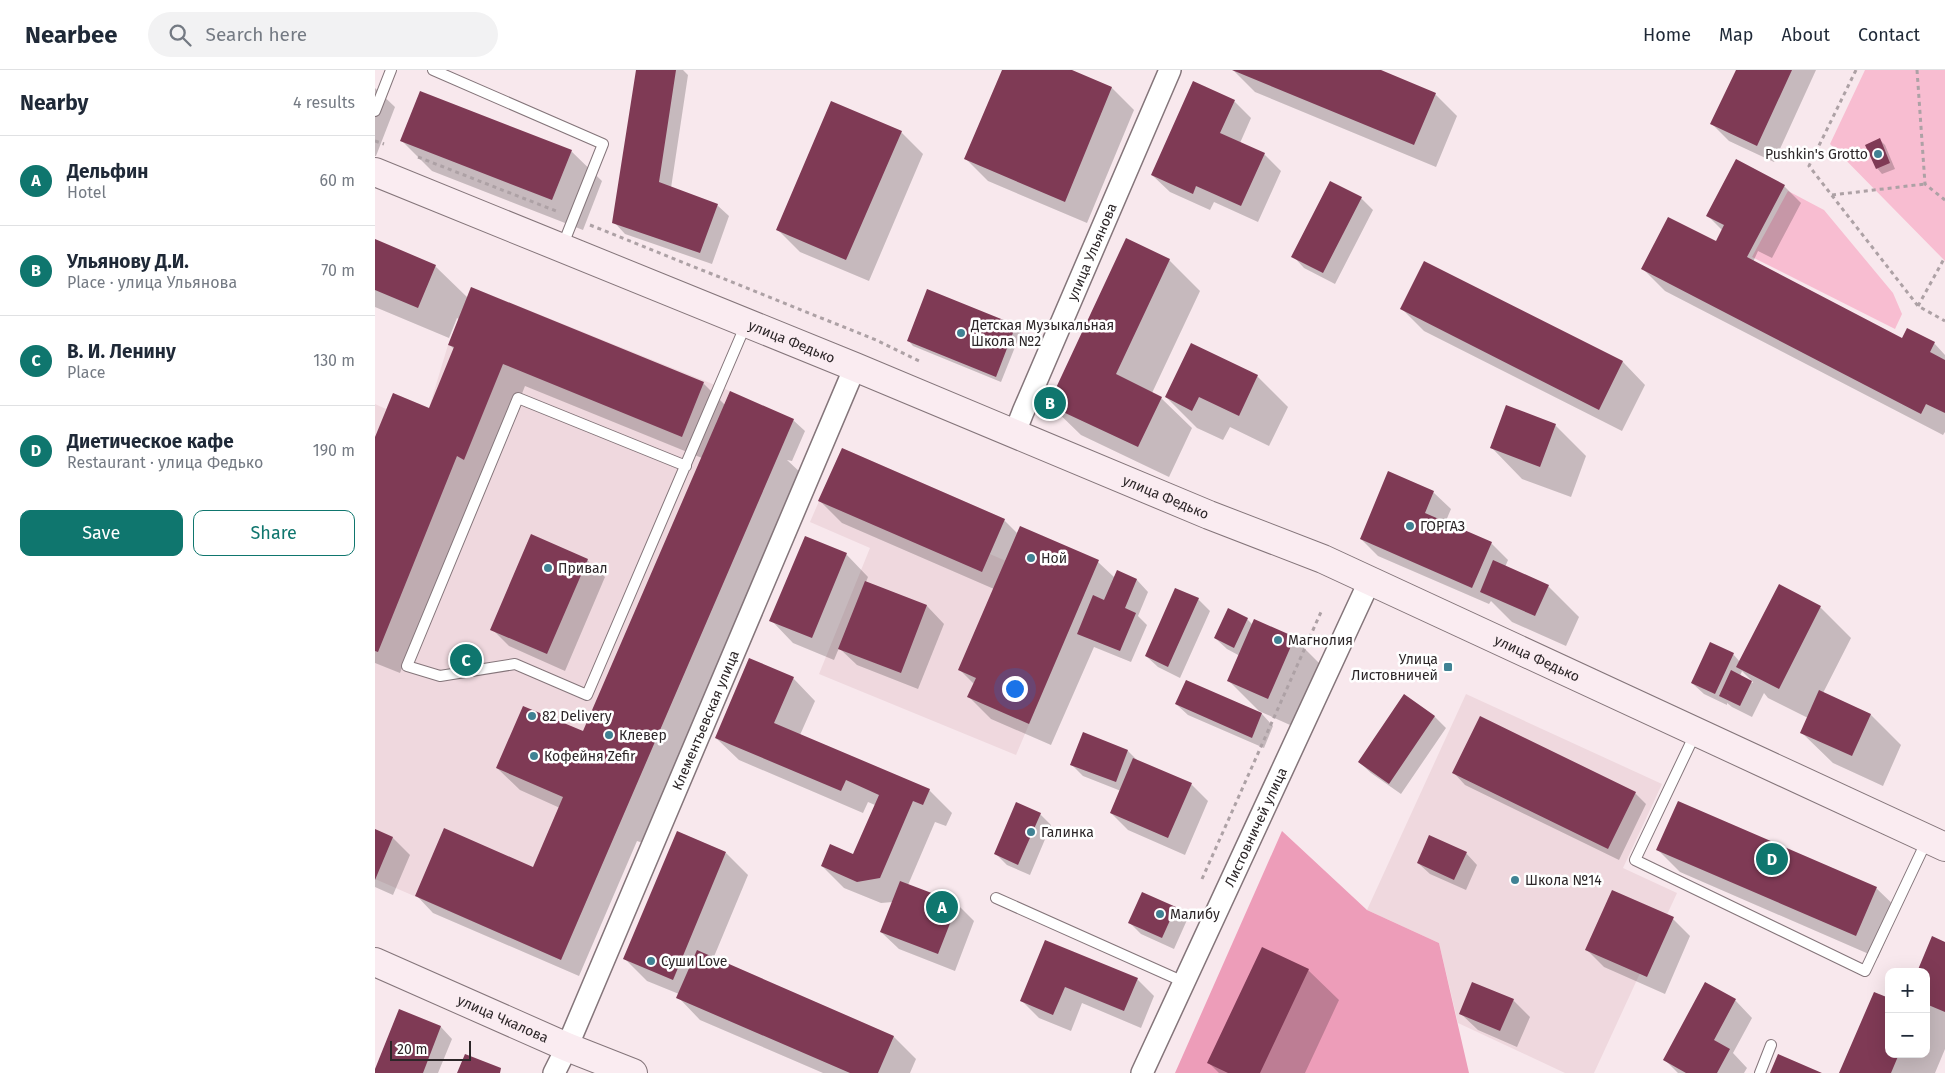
<!DOCTYPE html>
<html lang="en">
<head>
<meta charset="utf-8">
<style>
	body { margin:0; font-family:"Fira Sans",sans-serif; background:#f2f2f3; color:#1f2937 }
	.controls { position:absolute; right:15px; bottom:15px; display:grid; overflow:hidden; border-radius:10px; box-shadow:0 5px 20px #0002 }
	.controls button { width:45px; height:45px; display:grid; place-items:center; padding:0; border:0; border-bottom:1px solid #e0e1e3; background:#fff; color:#1f2937; font:25px sans-serif }
	.scale { position:absolute; left:15px; bottom:12px; width:81px; box-sizing:border-box; padding-left:5px; border:2px solid #2c2628; border-top:0; font-size:14px; line-height:18px; white-space:nowrap; color:#2c2628; -webkit-text-stroke:4px #fff; paint-order:stroke }
	.you { position:absolute; left:639px; top:618px; width:18px; height:18px; margin:-12px; border:4px solid #fff; border-radius:50%; background:#1a73e8; box-shadow:0 0 0 8px #1a73e833 }
	.badge { display:grid; place-items:center; width:32px; height:32px; border-radius:50%; background:#0f766e; color:#fff; font-size:16px; font-weight:700 }
	.pin { position:absolute; translate:-50% -50%; border:2px solid #fff; box-shadow:0 1px 5px #0006 }
	.list { margin:0; padding:0; list-style:none }
	h2 { display:flex; justify-content:space-between; align-items:center; height:65px; margin:0; padding:0 20px; font-size:21px }
	h2 small { font-size:16px; font-weight:400; color:#747a83 }
	.list li { display:grid; grid-template-columns:32px 1fr auto; gap:15px; align-items:center; box-sizing:border-box; height:90px; padding:0 20px; border-top:1px solid #e0e1e3 }
	.list b { display:block; font-size:19px; white-space:nowrap }
	.list p { margin:0; font-size:16px; white-space:nowrap; color:#747a83 }
	.list em { font-size:16px; font-style:normal; color:#747a83 }
	.actions { display:flex; gap:10px; padding:15px 20px }
	.actions a { flex:1; padding:11px 0; border:1px solid #0f766e; border-radius:10px; text-align:center; font-size:18px; color:#0f766e }
	.actions .main { background:#0f766e; color:#fff }
	.icon { flex:none; width:28px; height:28px; fill:none; stroke:currentColor; stroke-width:2; stroke-linecap:round; stroke-linejoin:round }
	.map { position:relative; flex:none; width:1570px; height:1003px; overflow:hidden }
	header { display:flex; align-items:center; gap:30px; box-sizing:border-box; height:70px; padding:0 25px; background:#fff; border-bottom:1px solid #e0e1e3 }
	header strong { font-size:24px }
	nav { display:flex; gap:28px; margin-inline-start:auto; font-size:18px }
	.search { width:350px; height:45px; background:#f2f2f3; display:flex; align-items:center; gap:12px; box-sizing:border-box; padding:0 18px; border-radius:28px; color:#747a83; font-size:19px }
	main { display:flex }
	aside { flex:1; background:#fff }
	.map>svg:first-child { display:block }
</style>
</head>
<body>
<header>
<strong>Nearbee</strong>
<div class="search"><svg class="icon" aria-label="search" viewBox="0 0 24 24"><circle cx="10" cy="10" r="6"/><path d="M15 15l6 6"/></svg>Search here</div>
<nav><a>Home</a><a>Map</a><a>About</a><a>Contact</a></nav>
</header>
<main>
<aside>
<h2>Nearby<small>4 results</small></h2>
<ul class="list">
<li><span class="badge">A</span><div><b>Дельфин</b><p>Hotel</p></div><em>60 m</em></li>
<li><span class="badge">B</span><div><b>Ульянову Д.И.</b><p>Place · улица Ульянова</p></div><em>70 m</em></li>
<li><span class="badge">C</span><div><b>В. И. Ленину</b><p>Place</p></div><em>130 m</em></li>
<li><span class="badge">D</span><div><b>Диетическое кафе</b><p>Restaurant · улица Федько</p></div><em>190 m</em></li>
</ul>
<div class="actions"><a class="main">Save</a><a>Share</a></div>
</aside>
<div class="map">
<svg width="1570" height="1003" viewBox="0 0 1570 1003">
	<rect width="100%" height="100%" fill="#f8e8ed"/>
	<path fill="#efd8de" d="M96,217l259,104 -14,32 64,28 -219,509 -186,-81v-475l11,5 7,-16 36,15 19,-63z
		M467,378l163,71 -15,35 94,41 -68,160 -197,-81 51,-126 -60,-26z
		M1091,624l196,90 -39,84 54,25 -83,180h-29l-107,-50 -19,-80 -72,-33z"/>
	<path fill="#f8bdd1" d="M1490,0h80v191l-115,-117z
		M1413,121l36,19 69,83 9,21 -7,15 -143,-72z"/>
	<path fill="#ed9db9" d="M907,761l85,79 72,33 30,130h-294z"/>
	<path fill="#0003" fill-rule="evenodd" d="M262,0h46l5,5 -17,113 46,17 12,11 -17,48 -87,-30 -11,-12z
		M628,0h66l43,18 22,22 -47,113 -99,-42 -22,-22z
		M858,0h145l57,24 22,22 -21,51 -181,-75z
		M1362,0h79l-42,92 -45,-21 -17,-17z
		M0,18l20,19 -19,49h-1z
		M859,31l17,17 -11,25 24,11 17,17 -23,51 -44,-20 -4,8 -40,-18 -18,-17z
		M526,62l22,22 -54,127 -69,-29 -23,-23z
		M1505,70l5,5 10,24 -13,5 -5,-6z
		M27,71l169,10 31,30 -19,49 -151,-59z
		M955,112l31,16 12,12 -38,74 -31,-16 -11,-12z
		M1409,116l17,17 -29,55 -14,-7 -5,11 149,77 32,4 11,12v77l-2,3 -278,-144 -22,-22 73,-26 7,-12 -16,-16z
		M0,170l60,26 33,32 235,85 22,22 68,15 12,11 -13,30 -5,-1 15,14 -159,369 -6,-2 -58,135 -146,-63 -17,-18 118,-26 26,-61 -40,-18 -23,-22 87,-35 118,-275 -177,-72 -38,95 -8,-3 -79,195 -25,-10v-223l55,-30 24,-61 -5,-5 10,-25 -2,-1 -8,20 -74,-31z
		M794,190l31,31 -48,102 9,5 31,30 -23,49 -88,-42 -31,-30z
		M1050,193l198,99 22,23 -23,46 -198,-100 -22,-22z
		M553,221l88,35 5,6 -20,50 -88,-36 -5,-6z
		M882,306l31,31 -19,39 -39,-19 -7,13 -26,-12 -31,-31z
		M1180,355l31,31 -15,41 -49,-18 -30,-31z
		M1058,422l18,17 -6,14 46,20 17,17 -3,7 43,19 31,31 -13,29 -54,-24 -21,-21 -2,3 -111,-48 -17,-17z
		M445,431l184,19 14,14 80,28 17,16 2,-6 20,8 11,12 -10,24 9,9 -16,37 -37,-15 -43,98 -60,-26 -22,-22 5,-13 -14,-14 34,-81 -152,-66z
		M471,484l22,23 -2,5 61,24 17,18 -26,65 -61,-24 -18,-17 -5,12 -41,-17 -22,-23z
		M212,490l18,17 -40,94 -56,-25 -17,-17z
		M823,529l12,12 -30,67 -22,-11 -12,-11z
		M1445,537l31,31 -28,55 48,22 30,30 -18,41 -50,-23 -31,-30 6,-15 -40,-20 -4,-5 -12,24 -20,-10 -5,-4v2l-23,-11 -12,-11 41,-29 7,8zM1367,601l11,11v1l-13,-7z
		M872,549l6,6 41,13 31,31 -26,60 -40,-18 -30,-30 11,-25 -13,-7 -12,-11z
		M418,608l22,23 -15,34 129,55 23,23 -6,13 -11,-4 -27,63 49,19 17,17 -19,50 -56,-22 -18,-17 12,-30 -12,1 -37,-15 -22,-22 32,-10 21,-51 -7,-3 -5,11 -124,-53 -23,-22z
		M811,611l76,33 11,12 -9,22 -76,-33 -12,-11z
		M1029,626l31,21 11,11 -45,66 -30,-21 -12,-11z
		M753,681l10,10 53,23 17,17 -23,54 -57,-25 -17,-17 10,-22 -38,-15 -12,-12z
		M1079,703l181,20 11,11 -27,56 -154,-75z
		M665,744l11,11 -21,50 -23,-10 -12,-12z
		M0,761l18,7 17,17 -17,40 -18,-8z
		M1283,780l218,38 23,22 -21,48 -198,-86z
		M351,783l22,22 -35,84 181,78 22,22 -6,14h-87l-123,-53 -22,-23 1,-3 -32,-13 -22,-22z
		M1091,783l11,12 -11,25 -36,-16 -12,-11z
		M768,824l32,14 12,12 -13,29 -33,-15 -11,-11z
		M1298,849l17,17 -25,58 -61,-27 -17,-17z
		M671,872l91,37 17,17 -13,32 -59,-25 -11,28 -32,-13 -17,-17z
		M1570,873v106l-10,24h-95l49,-19h37v-82z
		M933,900l31,30 -34,73h-86l-10,-10z
		M1138,930l17,17 -13,30 -39,-17 -18,-17z
		M1360,930l17,18 -19,35 14,15 -3,5h-66l-14,-14z
		M25,941l41,16 11,12 -14,34h-63z"/>
	<path fill="#7f3a55" d="M261,0h40l-17,112 59,22 -18,49 -88,-30z
		M627,0h70l40,17 -47,115 -101,-43z
		M857,0h149l55,23 -22,52z
		M1361,0h56l-35,76 -47,-22z
		M818,11l42,19 -15,33 45,20 -24,53 -45,-20 -3,8 -42,-19z
		M45,21l152,59 -20,50 -152,-59z
		M456,31l71,30 -56,129 -70,-30z
		M1505,68l10,25 -14,6 -11,-24z
		M1361,89l49,26 -38,72 155,81 5,-10 28,14 -5,10 15,8v53l-19,-9 -5,10 -280,-145 27,-52 48,24 8,-16 -18,-9z
		M955,111l32,16 -39,76 -32,-16z
		M751,168l44,21 -54,115 46,23 -24,50 -90,-42z
		M0,169l61,26 -18,43 -43,-18z
		M1049,191l199,100 -24,49 -199,-101z
		M96,217l233,95 -22,55 -179,-73 -39,96 -7,-4 -79,196 -3,-1v-214l18,-44 36,15 25,-61 -6,-2z
		M552,219l89,36 -20,52 -89,-36z
		M816,273l67,32 -19,41 -40,-19 -7,14 -27,-14z
		M355,321l64,28 -233,541 -146,-64 29,-68 89,39 30,-70 -67,-29 27,-62 60,25z
		M1131,335l50,19 -16,43 -50,-19z
		M467,378l163,71 -23,53 -164,-71z
		M1013,401l46,20 -9,22 67,29 -20,46 -112,-49z
		M645,456l79,34 -70,164 -62,-27 9,-19 -18,-8z
		M156,464l57,25 -41,95 -57,-24z
		M430,466l42,17 -35,85 -43,-17z
		M1118,490l56,25 -14,31 -55,-24z
		M742,500l20,9 -12,29 11,5 -16,38 -43,-17 16,-39 11,5z
		M490,511l62,24 -26,68 -63,-24z
		M1404,514l42,22 -42,83 -43,-22z
		M800,518l24,10 -31,69 -23,-11z
		M853,538l20,10 -14,30 -20,-10z
		M879,549l41,18 -27,62 -41,-18z
		M1335,572l24,11 -19,41 -24,-11z
		M374,588l45,19 -20,46 156,66 -7,16 -10,-4 -33,77 -23,4 -36,-16 9,-22 23,10 26,-59 -33,-15 -5,11 -126,-53z
		M1356,600l21,11 -12,25 -21,-10z
		M811,610l76,33 -10,25 -77,-34z
		M1444,620l52,24 -19,42 -52,-23z
		M1029,624l31,22 -46,68 -31,-22z
		M1105,646l156,76 -28,57 -156,-76z
		M708,662l45,18 -12,32 -46,-17z
		M758,688l59,25 -24,55 -58,-25z
		M1303,731l199,86 -21,49 -200,-86z
		M641,732l25,11 -23,52 -24,-11z
		M0,759l18,8 -18,43z
		M302,761l49,21 -53,128 -50,-21z
		M1054,765l38,17 -13,28 -37,-17z
		M525,811l58,22 -20,51 -58,-22z
		M1237,820l62,27 -27,60 -62,-27z
		M767,822l34,15 -14,31 -34,-15z
		M1557,866l13,6v70l-19,-8v-32h-9z
		M670,870l93,38 -14,33 -59,-24 -12,28 -33,-14z
		M887,877l47,22 -49,104h-32l-21,-10z
		M322,880l197,86 -16,37h-28l-174,-75z
		M1097,912l42,17 -14,32 -41,-17z
		M1330,912l31,17 -22,41 16,9 -13,24h-31l-23,-13z
		M1499,922l15,6v56h10l-8,19h-52z
		M24,939l42,17 -18,47h-48v-4z
		M90,984l36,14 -1,5h-43z
		M1403,984l44,19h-52z"/>
	<g fill="none" stroke-linecap="round" stroke-linejoin="round">
		<g stroke="#84757a" stroke-width="12">
			<path id="service" d="M58,0l170,74 -41,103
				M0,41l16,-41
				M311,396l-168,-68 -111,268 33,10 75,-12 72,31 159,-371
				M1321,662l-61,128 230,111 62,-131
				M621,828l188,84
				M1385,1003l11,-28"/>
		</g>
		<g stroke="#84757a" stroke-width="24">
			<g id="minor">
				<path id="s1" d="M639,365l9,-23 147,-342"/>
				<path id="s2" d="M179,1003l13,-26 288,-680"/>
				<path id="s3" d="M767,1003l228,-493"/>
			</g>
		</g>
		<g stroke="#84757a" stroke-width="30">
			<g id="secondary">
				<path id="s4" d="M0,102l480,195 354,148 114,44 622,288"/>
				<path id="s5" d="M0,892l192,85 66,26"/>
			</g>
		</g>
		<path stroke="#ada1a5" stroke-width="3" stroke-dasharray="4 4" stroke-linecap="butt" d="M1481,0l-47,96 109,140 27,15
			M1542,0l8,114 20,16
			M0,71l9,3
			M43,87l138,54
			M1457,125l93,-11
			M215,155l286,115 45,22
			M1543,236l27,-49
			M827,809l119,-267"/>
		<use href="#service" stroke="#fff" stroke-width="10"/>
		<use href="#minor" stroke="#fff" stroke-width="21"/>
		<use href="#secondary" stroke="#faecf1" stroke-width="28"/>
	</g>
	<g fill="#408294" stroke="#fff" stroke-width="2">
		<circle cx="1503" cy="84" r="5"/>
		<circle cx="586" cy="263" r="5"/>
		<circle cx="1035" cy="456" r="5"/>
		<circle cx="656" cy="488" r="5"/>
		<circle cx="173" cy="498" r="5"/>
		<circle cx="903" cy="570" r="5"/>
		<rect x="1068" y="592" width="10" height="10" rx="2.5"/>
		<circle cx="157" cy="646" r="5"/>
		<circle cx="234" cy="665" r="5"/>
		<circle cx="159" cy="686" r="5"/>
		<circle cx="656" cy="762" r="5"/>
		<circle cx="1140" cy="810" r="5"/>
		<circle cx="785" cy="844" r="5"/>
		<circle cx="276" cy="891" r="5"/>
	</g>
	<g text-anchor="middle" dominant-baseline="central" stroke-width="5" stroke-linejoin="round" paint-order="stroke">
		<g font-size="14" fill="#2c2628" stroke="#fff" text-anchor="start">
			<text x="1493" y="84" text-anchor="end">Pushkin's Grotto</text>
			<text x="596" y="255">Детская Музыкальная<tspan x="596" dy="16">Школа №2</tspan></text>
			<text x="1045" y="456">ГОРГАЗ</text>
			<text x="666" y="488">Ной</text>
			<text x="183" y="498">Привал</text>
			<text x="913" y="570">Магнолия</text>
			<text x="1063" y="589" text-anchor="end">Улица<tspan x="1063" dy="16">Листовничей</tspan></text>
			<text x="167" y="646">82 Delivery</text>
			<text x="244" y="665">Клевер</text>
			<text x="169" y="686">Кофейня Zefir</text>
			<text x="666" y="762">Галинка</text>
			<text x="1150" y="810">Школа №14</text>
			<text x="795" y="844">Малибу</text>
			<text x="286" y="891">Суши Love</text>
		</g>
		<g font-size="14" fill="#2c2628" stroke="#fff">
			<text stroke="none"><textPath href="#s1" startOffset="199">улица Ульянова</textPath></text>
			<text stroke="none"><textPath href="#s4" startOffset="450">улица Федько</textPath></text>
			<text stroke="none"><textPath href="#s4" startOffset="855">улица Федько</textPath></text>
			<text stroke="none"><textPath href="#s4" startOffset="1260">улица Федько</textPath></text>
			<text stroke="none"><textPath href="#s2" startOffset="384">Клементьевская улица</textPath></text>
			<text stroke="none"><textPath href="#s3" startOffset="271">Листовничей улица</textPath></text>
			<text stroke="none"><textPath href="#s5" startOffset="140">улица Чкалова</textPath></text>
		</g>
	</g>
</svg>
<div class="controls">
<button>+</button>
<button>−</button>
</div>
<div class="scale">20 m</div>
<div class="you"></div>
<div class="pin badge" style="left:567px;top:837px">A</div>
<div class="pin badge" style="left:675px;top:333px">B</div>
<div class="pin badge" style="left:91px;top:590px">C</div>
<div class="pin badge" style="left:1397px;top:789px">D</div>
</div>
</main>
</body>
</html>
